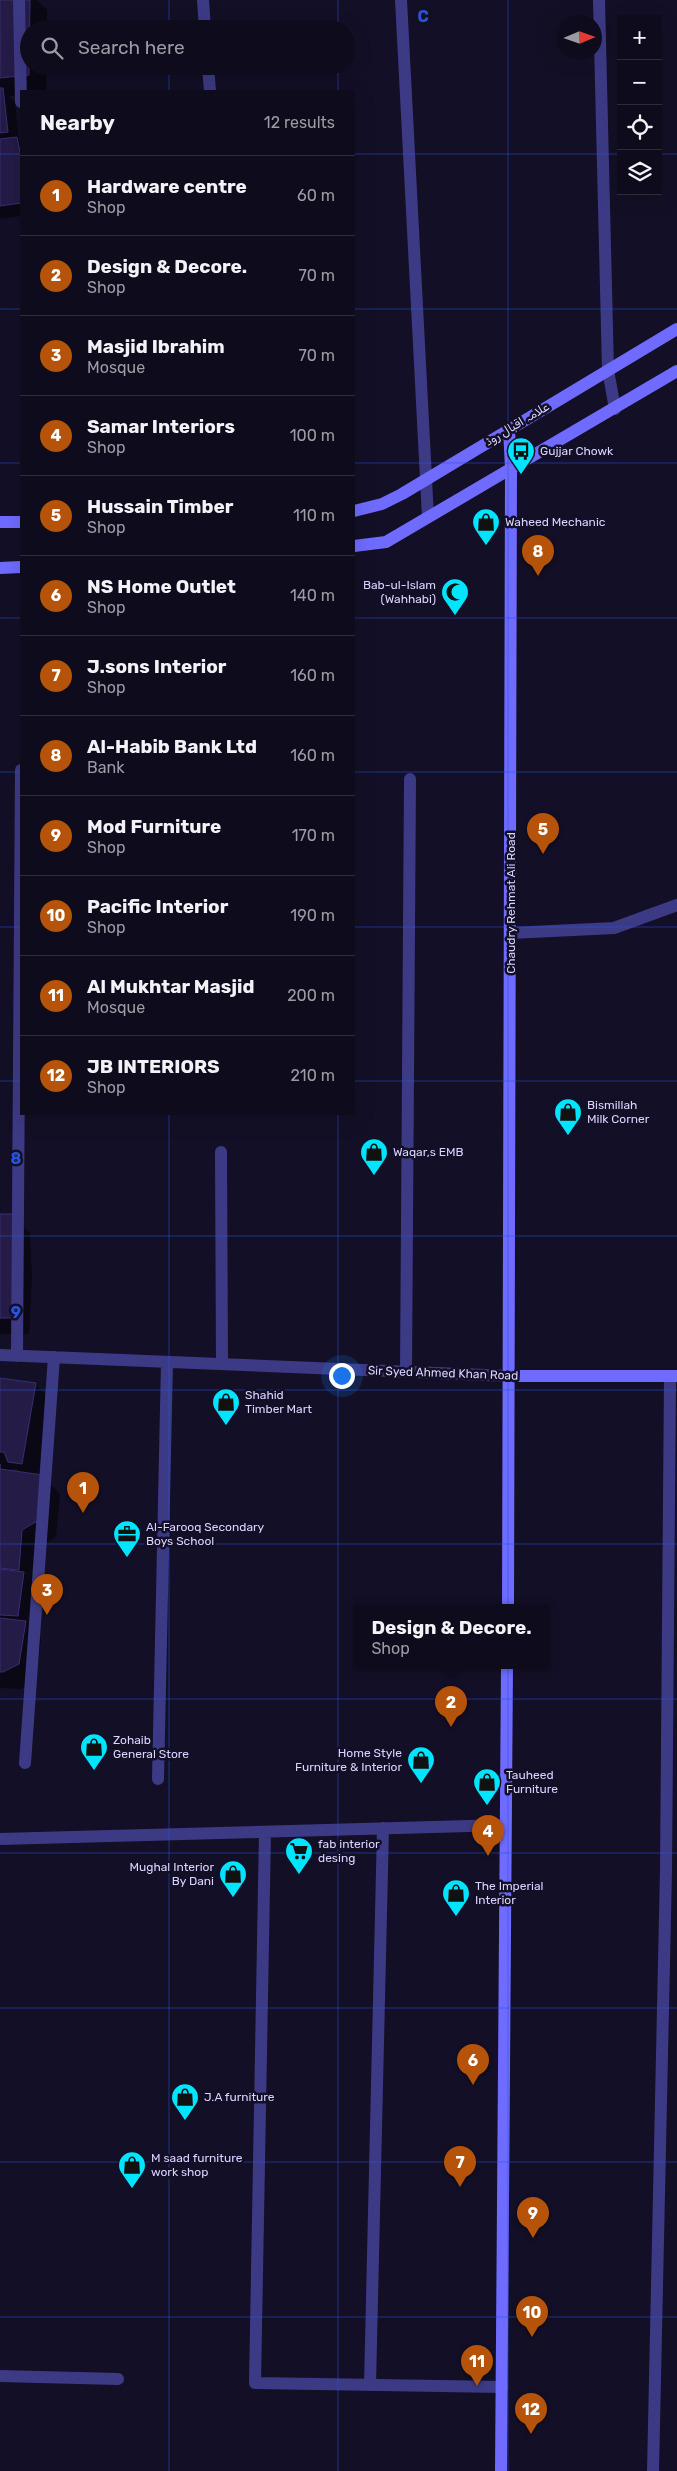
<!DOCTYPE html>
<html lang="en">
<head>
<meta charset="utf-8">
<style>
	body { margin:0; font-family:Rubik,"Noto Naskh Arabic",sans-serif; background:#171425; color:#f1f3f6 }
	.controls { position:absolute; right:15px; top:15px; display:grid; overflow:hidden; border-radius:0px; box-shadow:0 5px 20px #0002 }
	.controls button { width:45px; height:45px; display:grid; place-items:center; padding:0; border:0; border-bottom:1px solid #2e2b3b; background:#0e0b1c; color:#f1f3f6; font:25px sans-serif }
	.compass { position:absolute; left:557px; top:15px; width:45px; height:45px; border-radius:50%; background:#0e0b1c; box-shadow:0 5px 20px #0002; rotate:88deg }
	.you { position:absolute; left:341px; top:1375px; width:18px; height:18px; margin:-12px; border:4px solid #fff; border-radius:50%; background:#1a73e8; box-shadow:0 0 0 8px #1a73e833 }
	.badge { display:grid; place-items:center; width:32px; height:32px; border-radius:50%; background:#b45309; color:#fff; font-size:16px; font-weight:700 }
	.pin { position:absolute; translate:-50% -41px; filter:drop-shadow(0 1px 2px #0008) }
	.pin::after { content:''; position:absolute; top:26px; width:18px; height:15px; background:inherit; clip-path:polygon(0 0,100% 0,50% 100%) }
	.popup { position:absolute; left:354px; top:1604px; width:195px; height:65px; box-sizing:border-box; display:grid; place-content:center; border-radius:0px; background:#0e0b1c; filter:drop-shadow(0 1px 4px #0005); font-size:16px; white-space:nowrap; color:#9b9ba3 }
	.popup b { font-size:19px; color:#f1f3f6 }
	.popup::after { content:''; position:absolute; left:50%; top:100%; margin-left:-10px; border:10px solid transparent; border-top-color:#0e0b1c }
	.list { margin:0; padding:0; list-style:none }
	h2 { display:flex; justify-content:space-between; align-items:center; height:65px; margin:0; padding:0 20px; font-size:21px }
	h2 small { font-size:16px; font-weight:400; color:#9b9ba3 }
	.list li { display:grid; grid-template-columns:32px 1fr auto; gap:15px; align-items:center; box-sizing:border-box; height:80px; padding:0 20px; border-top:1px solid #2e2b3b }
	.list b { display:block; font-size:19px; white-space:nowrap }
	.list p { margin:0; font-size:16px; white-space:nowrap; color:#9b9ba3 }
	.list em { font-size:16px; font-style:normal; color:#9b9ba3 }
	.icon { flex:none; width:28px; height:28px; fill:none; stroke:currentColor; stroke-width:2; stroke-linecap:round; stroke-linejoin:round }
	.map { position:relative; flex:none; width:677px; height:2471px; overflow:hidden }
	.search { position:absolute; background:#0e0b1c; box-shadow:0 5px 20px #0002; left:20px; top:20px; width:335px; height:55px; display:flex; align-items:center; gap:12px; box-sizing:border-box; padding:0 18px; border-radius:28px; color:#9b9ba3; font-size:19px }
	.panel { position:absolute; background:#0e0b1c; box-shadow:0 5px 20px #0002; left:20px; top:90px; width:335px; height:1025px; border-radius:0px }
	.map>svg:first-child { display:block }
</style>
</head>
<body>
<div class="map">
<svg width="677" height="2471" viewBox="0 0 677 2471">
	<rect width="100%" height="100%" fill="#130f26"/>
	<path fill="#0007" fill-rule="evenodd" d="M0,0h37l10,10v19h-18v37h18l-1,25h-25v4l-12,1 6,6 4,38 2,3v73l-21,3z
		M0,1216h12l18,17 2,44 -3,57h-29z
		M0,1380l36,5 17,17 -11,74 18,18 -4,43 -17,10 -9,81 11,11 -5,42 -15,8 -21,-1zM11,1469h6l4,4 -7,-1z"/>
	<path fill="#241b47" stroke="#3b2d73" d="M0,0h30l-1,75 -29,3z
		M0,88h3l5,44 -8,1z
		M17,137l4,20v46l-21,3v-67z
		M0,1214h13v104h-13z
		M0,1378l36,5 -14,81 -14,-2 -4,-10h-4z
		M0,1464v5l43,6 -4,45 -17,10 -3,40 -19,-2z
		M0,1569l24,3 -6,44 -18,-1z
		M0,1618l26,3 -7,43 -16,8h-3z"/>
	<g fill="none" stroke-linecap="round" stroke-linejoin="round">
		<path stroke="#3d3a85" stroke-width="12" d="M19,0l2,102
			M203,0l2,29
			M401,0l27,517
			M599,0l9,370 7,39
			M208,66l2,25
			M511,933l103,-5 63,-23
			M221,1152l1,211
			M0,1355l510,21
			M17,1356l4,-586
			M406,1372l4,-593
			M25,1763l29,-406
			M158,1779l9,-417
			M265,1832l-10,551 247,4
			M0,1839l505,-14
			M0,2376l118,3
			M370,2385l13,-557
			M653,2471l13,-601 4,-494"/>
		<path stroke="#6f6bff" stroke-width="12" d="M354,511l28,-7 20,-10 275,-165
			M0,522h21
			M354,546l32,-4 291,-171
			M0,568l21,-1
			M510,1376h167
			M508,1608l3,-1140 -2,-39
			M501,2471l6,-805"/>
	</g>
	<path fill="none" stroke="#2655da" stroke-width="1" stroke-opacity="0.55" d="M169,0v29M338,0v29M508,0v2471M169,66v25M338,66v25M0,154h21M354,154h267M658,154h19M0,309h21M354,309h323M0,463h21M354,463h323M0,618h21M354,618h323M0,772h21M354,772h323M0,927h21M354,927h323M0,1081h21M354,1081h323M169,1114v1357M338,1114v1357M0,1236h677M0,1390h677M0,1544h677M0,1699h677M0,1853h677M0,2008h677M0,2162h677M0,2317h677"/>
	<defs>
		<g id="bus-pin" transform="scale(1.4375)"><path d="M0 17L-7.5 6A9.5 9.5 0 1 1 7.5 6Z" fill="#00e5ff" stroke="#130f26"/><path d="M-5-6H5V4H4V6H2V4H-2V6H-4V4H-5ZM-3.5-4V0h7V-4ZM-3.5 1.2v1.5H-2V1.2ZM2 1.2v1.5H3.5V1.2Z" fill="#111"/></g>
		<g id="shop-pin" transform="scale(1.4375)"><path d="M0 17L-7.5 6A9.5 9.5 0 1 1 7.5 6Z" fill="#00e5ff" stroke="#130f26"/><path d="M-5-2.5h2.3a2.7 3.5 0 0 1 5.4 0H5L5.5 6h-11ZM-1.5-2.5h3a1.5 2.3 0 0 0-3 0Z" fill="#111"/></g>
		<g id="mosque-pin" transform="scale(1.4375)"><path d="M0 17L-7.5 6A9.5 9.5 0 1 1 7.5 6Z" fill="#00e5ff" stroke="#130f26"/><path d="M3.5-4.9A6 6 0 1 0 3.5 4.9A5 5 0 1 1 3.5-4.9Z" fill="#111"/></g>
		<g id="office-pin" transform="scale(1.4375)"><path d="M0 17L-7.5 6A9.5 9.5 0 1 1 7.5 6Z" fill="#00e5ff" stroke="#130f26"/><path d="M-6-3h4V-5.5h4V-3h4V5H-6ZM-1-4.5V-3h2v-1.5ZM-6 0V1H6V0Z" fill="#111"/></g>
		<g id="supermarket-pin" transform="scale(1.4375)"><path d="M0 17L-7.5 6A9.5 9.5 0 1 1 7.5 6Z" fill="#00e5ff" stroke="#130f26"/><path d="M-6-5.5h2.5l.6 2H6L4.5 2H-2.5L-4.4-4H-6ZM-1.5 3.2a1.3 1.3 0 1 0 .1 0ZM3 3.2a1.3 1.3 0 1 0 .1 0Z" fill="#111"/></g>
	</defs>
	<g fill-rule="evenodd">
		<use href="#bus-pin" x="521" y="451"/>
		<use href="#shop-pin" x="486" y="522"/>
		<use href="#mosque-pin" x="455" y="592"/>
		<use href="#shop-pin" x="568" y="1112"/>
		<use href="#shop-pin" x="374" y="1152"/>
		<use href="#shop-pin" x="226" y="1402"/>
		<use href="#office-pin" x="127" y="1534"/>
		<use href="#shop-pin" x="94" y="1747"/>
		<use href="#shop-pin" x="421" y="1760"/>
		<use href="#shop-pin" x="487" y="1782"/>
		<use href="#supermarket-pin" x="299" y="1851"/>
		<use href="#shop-pin" x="233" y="1874"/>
		<use href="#shop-pin" x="456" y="1893"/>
		<use href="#shop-pin" x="185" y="2097"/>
		<use href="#shop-pin" x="132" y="2165"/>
	</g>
	<g text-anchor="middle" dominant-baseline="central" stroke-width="5" stroke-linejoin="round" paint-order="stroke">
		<g font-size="12" fill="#d9d4ff" stroke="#130f26">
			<text transform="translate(517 424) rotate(-31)">علامہ اقبال روڈ</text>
			<text transform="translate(511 903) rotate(-90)">Chaudry Rehmat Ali Road</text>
			<text transform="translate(443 1373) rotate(2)">Sir Syed Ahmed Khan Road</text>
		</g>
		<g font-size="12" fill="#d9d4ff" stroke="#130f26" text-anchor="start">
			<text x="540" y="451">Gujjar Chowk</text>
			<text x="505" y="522">Waheed Mechanic</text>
			<text x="436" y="585" text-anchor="end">Bab-ul-Islam<tspan x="436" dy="14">(Wahhabi)</tspan></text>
			<text x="587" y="1105">Bismillah<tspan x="587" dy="14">Milk Corner</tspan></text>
			<text x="393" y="1152">Waqar,s EMB</text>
			<text x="245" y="1395">Shahid<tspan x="245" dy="14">Timber Mart</tspan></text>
			<text x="146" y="1527">Al-Farooq Secondary<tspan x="146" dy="14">Boys School</tspan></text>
			<text x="113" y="1740">Zohaib<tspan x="113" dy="14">General Store</tspan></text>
			<text x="402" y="1753" text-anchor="end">Home Style<tspan x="402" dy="14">Furniture &amp; Interior</tspan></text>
			<text x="506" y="1775">Tauheed<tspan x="506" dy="14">Furniture</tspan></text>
			<text x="318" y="1844">fab interior<tspan x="318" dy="14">desing</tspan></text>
			<text x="214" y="1867" text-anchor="end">Mughal Interior<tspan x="214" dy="14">By Dani</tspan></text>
			<text x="475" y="1886">The Imperial<tspan x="475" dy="14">Interior</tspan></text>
			<text x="204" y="2097">J.A furniture</text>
			<text x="151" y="2158">M saad furniture<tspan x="151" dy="14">work shop</tspan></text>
		</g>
	</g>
	<g font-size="16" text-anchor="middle" font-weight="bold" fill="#2655da" stroke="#130f26" stroke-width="5" stroke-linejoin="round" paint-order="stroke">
		<text x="423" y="22">C</text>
		<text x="16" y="1164">8</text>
		<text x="16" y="1318">9</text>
	</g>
</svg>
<div class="controls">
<button>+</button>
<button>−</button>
<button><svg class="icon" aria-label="locate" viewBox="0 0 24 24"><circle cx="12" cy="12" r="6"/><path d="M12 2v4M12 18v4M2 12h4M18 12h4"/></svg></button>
<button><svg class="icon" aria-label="layers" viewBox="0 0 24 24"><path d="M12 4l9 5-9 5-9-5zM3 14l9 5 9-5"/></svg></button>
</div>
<svg class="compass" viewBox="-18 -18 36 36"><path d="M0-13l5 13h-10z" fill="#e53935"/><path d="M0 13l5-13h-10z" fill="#9b9ba3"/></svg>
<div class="you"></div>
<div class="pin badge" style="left:83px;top:1513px">1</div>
<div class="pin badge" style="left:451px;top:1727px">2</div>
<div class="popup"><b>Design &amp; Decore.</b>Shop</div>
<div class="pin badge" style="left:47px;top:1615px">3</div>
<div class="pin badge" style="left:488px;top:1856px">4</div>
<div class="pin badge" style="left:543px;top:854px">5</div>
<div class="pin badge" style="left:473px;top:2085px">6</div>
<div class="pin badge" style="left:460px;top:2187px">7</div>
<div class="pin badge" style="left:538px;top:576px">8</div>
<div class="pin badge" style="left:533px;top:2238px">9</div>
<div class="pin badge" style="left:532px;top:2337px">10</div>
<div class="pin badge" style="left:477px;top:2386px">11</div>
<div class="pin badge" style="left:531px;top:2434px">12</div>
<div class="search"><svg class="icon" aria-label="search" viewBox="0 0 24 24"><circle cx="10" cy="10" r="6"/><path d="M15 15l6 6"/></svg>Search here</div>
<section class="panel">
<h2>Nearby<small>12 results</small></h2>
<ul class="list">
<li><span class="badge">1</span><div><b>Hardware centre</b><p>Shop</p></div><em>60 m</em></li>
<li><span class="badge">2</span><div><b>Design &amp; Decore.</b><p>Shop</p></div><em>70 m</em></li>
<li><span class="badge">3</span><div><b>Masjid Ibrahim</b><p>Mosque</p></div><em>70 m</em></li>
<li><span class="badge">4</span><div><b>Samar Interiors</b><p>Shop</p></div><em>100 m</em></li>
<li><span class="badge">5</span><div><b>Hussain Timber</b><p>Shop</p></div><em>110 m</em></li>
<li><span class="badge">6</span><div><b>NS Home Outlet</b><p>Shop</p></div><em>140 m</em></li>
<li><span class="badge">7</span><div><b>J.sons Interior</b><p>Shop</p></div><em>160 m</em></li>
<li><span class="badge">8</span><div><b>Al-Habib Bank Ltd</b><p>Bank</p></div><em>160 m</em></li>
<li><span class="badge">9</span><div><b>Mod Furniture</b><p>Shop</p></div><em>170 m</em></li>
<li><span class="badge">10</span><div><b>Pacific Interior</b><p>Shop</p></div><em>190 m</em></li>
<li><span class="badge">11</span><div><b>Al Mukhtar Masjid</b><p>Mosque</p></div><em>200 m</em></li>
<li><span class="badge">12</span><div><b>JB INTERIORS</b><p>Shop</p></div><em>210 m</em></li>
</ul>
</section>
</div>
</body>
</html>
